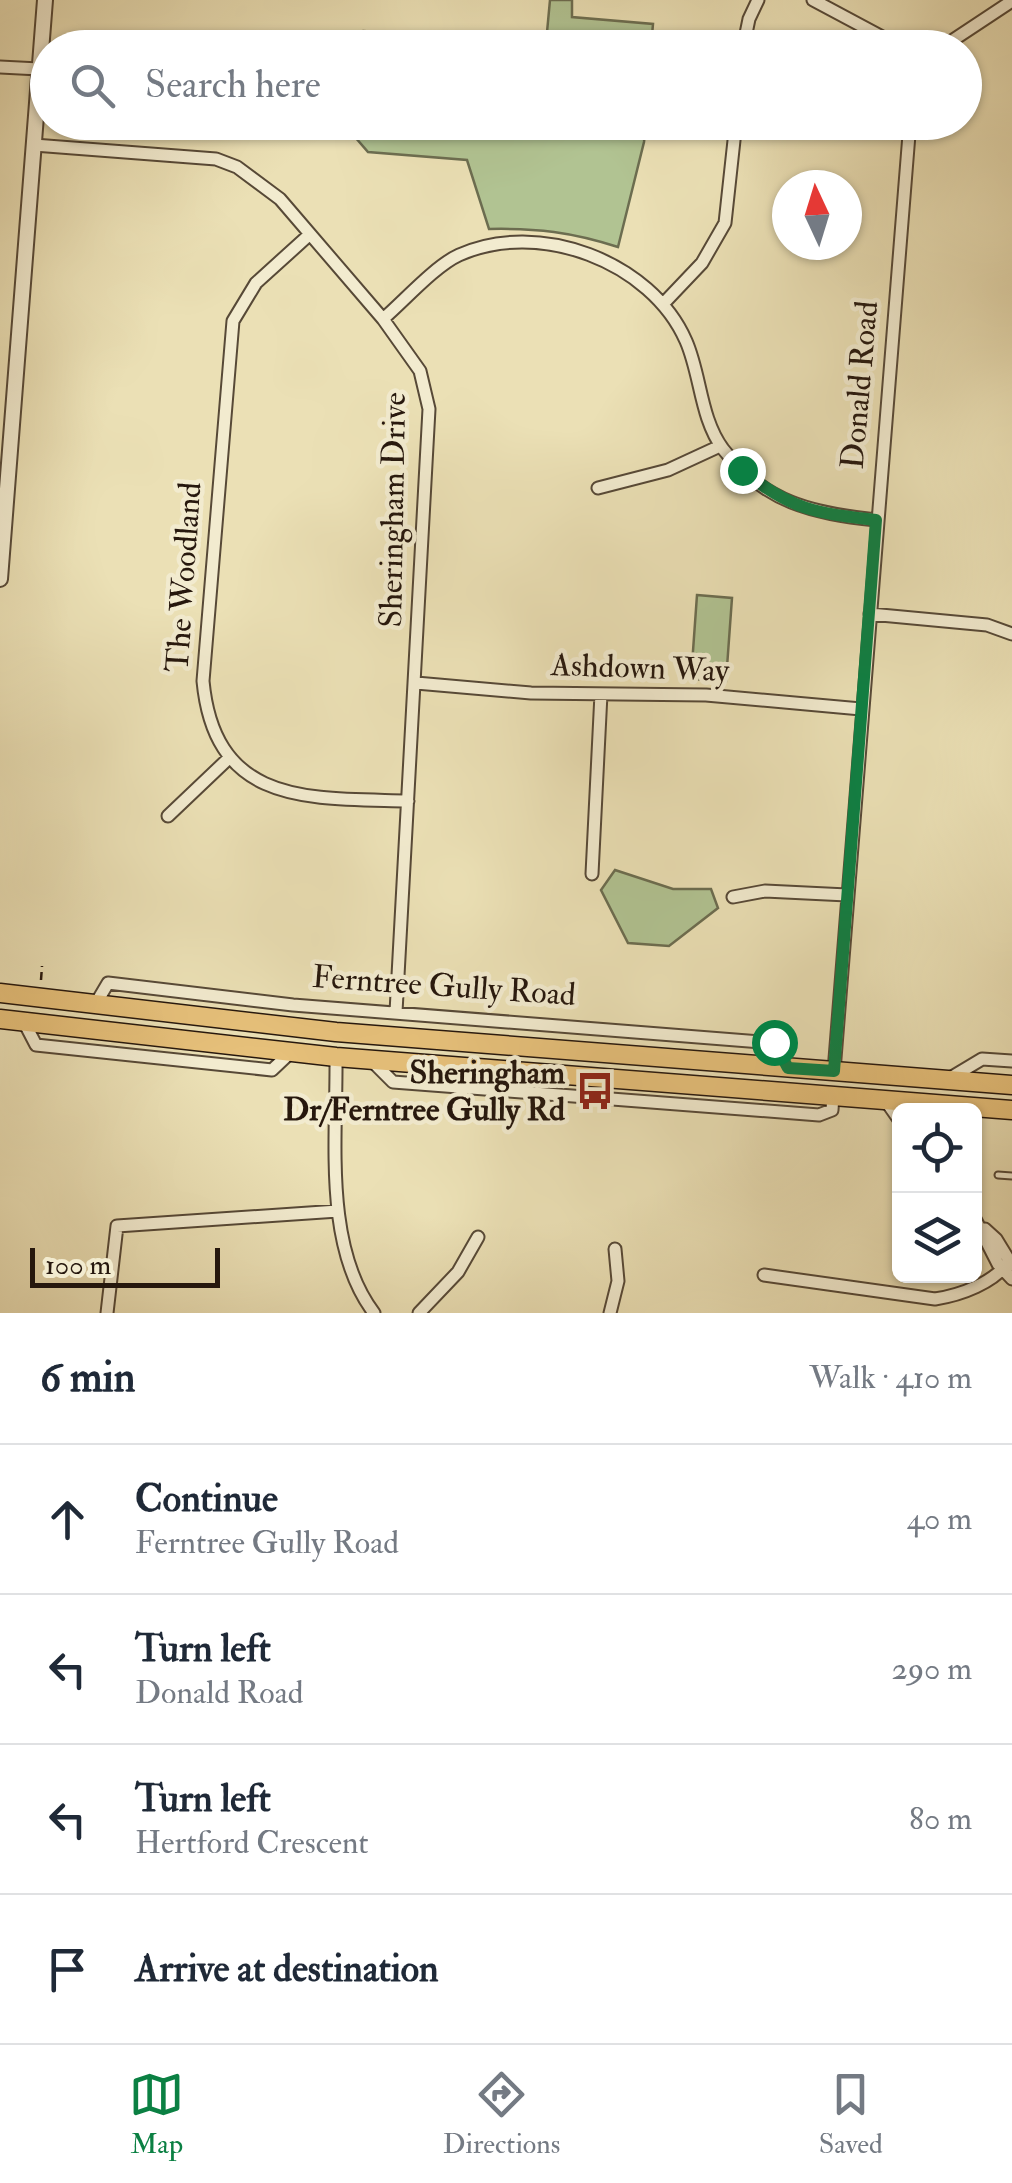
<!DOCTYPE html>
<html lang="en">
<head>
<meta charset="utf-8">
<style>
	body { margin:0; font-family:"IM FELL Double Pica",serif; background:#f6f6f7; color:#1f2937 }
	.controls { position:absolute; right:30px; bottom:30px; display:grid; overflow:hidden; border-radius:15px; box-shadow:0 2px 8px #0004 }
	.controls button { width:90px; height:90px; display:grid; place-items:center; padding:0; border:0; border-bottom:2px solid #e0e1e3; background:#fff; color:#1f2937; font:50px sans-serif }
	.compass { position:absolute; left:772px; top:170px; width:90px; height:90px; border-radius:50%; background:#fff; box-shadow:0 2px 8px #0004; rotate:356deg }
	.scale { position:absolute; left:30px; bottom:25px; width:190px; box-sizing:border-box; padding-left:10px; border:5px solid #26170d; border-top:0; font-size:28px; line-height:35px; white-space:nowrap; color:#26170d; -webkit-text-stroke:8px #f2ebcf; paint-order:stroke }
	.stop { position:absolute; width:30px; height:30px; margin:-22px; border:8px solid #0b8043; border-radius:50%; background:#fff }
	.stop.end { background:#0b8043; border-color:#fff; box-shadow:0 2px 10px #0008 }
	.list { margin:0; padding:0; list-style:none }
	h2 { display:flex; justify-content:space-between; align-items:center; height:130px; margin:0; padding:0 40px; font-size:42px }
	h2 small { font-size:32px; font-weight:400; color:#747a83 }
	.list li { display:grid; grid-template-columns:65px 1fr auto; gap:30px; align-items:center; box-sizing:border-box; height:150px; padding:0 40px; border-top:2px solid #e0e1e3 }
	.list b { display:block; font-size:38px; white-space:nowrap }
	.list p { margin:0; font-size:32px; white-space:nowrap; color:#747a83 }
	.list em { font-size:32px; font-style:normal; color:#747a83 }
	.icon { flex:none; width:55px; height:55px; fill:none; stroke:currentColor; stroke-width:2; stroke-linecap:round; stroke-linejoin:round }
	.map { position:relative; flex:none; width:1012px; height:1313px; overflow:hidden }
	.search { position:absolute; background:#fff; box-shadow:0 2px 8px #0004; left:30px; right:30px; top:30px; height:110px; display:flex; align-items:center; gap:25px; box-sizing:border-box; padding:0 35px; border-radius:55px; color:#747a83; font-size:38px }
	.sheet { height:730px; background:#fff }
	nav { display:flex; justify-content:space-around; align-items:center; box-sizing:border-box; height:140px; border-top:2px solid #e0e1e3; background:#fff; font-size:28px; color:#747a83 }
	nav a { display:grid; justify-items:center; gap:5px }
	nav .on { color:#0b8043 }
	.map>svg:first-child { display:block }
</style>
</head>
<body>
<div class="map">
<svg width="1012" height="1313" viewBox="0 0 1012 1313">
	<rect width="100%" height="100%" fill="#ebe0b5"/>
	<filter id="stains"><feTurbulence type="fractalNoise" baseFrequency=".002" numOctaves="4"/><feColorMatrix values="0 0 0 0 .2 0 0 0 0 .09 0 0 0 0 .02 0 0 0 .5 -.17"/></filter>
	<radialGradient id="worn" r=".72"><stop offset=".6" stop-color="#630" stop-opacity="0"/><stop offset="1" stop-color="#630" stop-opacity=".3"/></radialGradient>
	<path fill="#b1c392" stroke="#6c6d50" stroke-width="2.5" d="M550,0h22v17l81,7 -2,23h-322l34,-16 183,12z
		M343,123h303l-2,19 -26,105c-47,-15 -81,-19 -129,-18l-22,-69 -99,-8z
		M697,595l35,3 -6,83 -35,-2z
		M615,870l58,19h38l7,19 -49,38 -41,-3 -27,-53z"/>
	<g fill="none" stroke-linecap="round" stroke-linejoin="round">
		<g stroke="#574937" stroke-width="9">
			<path id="service" d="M998,1175l14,1"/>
		</g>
		<g stroke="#574937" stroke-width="15">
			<path id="minor" d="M813,0l90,48
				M743,48l6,-29 9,-19
				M941,48l71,-47
				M0,67l39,2
				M34,145l182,14 21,8 43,32 103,120 37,52 9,38 -33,603
				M309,235l-53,48 -23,38 -30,360c12,126 108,117 205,120
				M664,303l38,-40 23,-40 11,-101
				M383,319c21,-18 52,-53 76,-64 79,-36 192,6 227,86 15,34 14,77 37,108 42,54 89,64 153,71
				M598,488l70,-18 52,-24
				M870,614l117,11 25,9
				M416,683l115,10 175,2 155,14
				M168,816l61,-58
				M592,874l9,-180
				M733,897l32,-6 82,4
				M95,1005l13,-22 185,22 481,38 14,25
				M24,1022l12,23 236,25 18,-17
				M336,1057c1,80 -13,189 38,256
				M371,1060l22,22 426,33 13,-5 1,-14
				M834,1071l76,-949
				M947,1080l35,-21 30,2
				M886,1101l14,20
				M974,1217l24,47 14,15
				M985,1229l11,10 16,26
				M764,1275l171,24c26,-4 59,-16 74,-38
				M107,1313l10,-87 221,-15
				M419,1313l39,-41 20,-35
				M610,1313l8,-32 -3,-32"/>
		</g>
		<g stroke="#574937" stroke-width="18">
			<path id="tertiary" d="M0,579l45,-579"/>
		</g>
		<g stroke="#26170d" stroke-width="21">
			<path id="primary" d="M0,993l336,39 676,53
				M0,1019l336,38 676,53"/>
		</g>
		<path stroke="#26170d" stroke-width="2.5" stroke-dasharray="8 5" stroke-linecap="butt" d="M41,980l1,-14"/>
		<use href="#service" stroke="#f2ebcf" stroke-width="5"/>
		<use href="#minor" stroke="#f2ebcf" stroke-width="11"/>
		<use href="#tertiary" stroke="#f2ebcf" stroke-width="14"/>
		<use href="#primary" stroke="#e6c07a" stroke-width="18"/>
	</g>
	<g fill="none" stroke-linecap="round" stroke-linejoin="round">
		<path stroke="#0b8043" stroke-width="12" d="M742,470c49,40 73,43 134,50l-42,551 -46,-3 -14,-26"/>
	</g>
	<defs>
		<g id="bus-bare" transform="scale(3)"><path d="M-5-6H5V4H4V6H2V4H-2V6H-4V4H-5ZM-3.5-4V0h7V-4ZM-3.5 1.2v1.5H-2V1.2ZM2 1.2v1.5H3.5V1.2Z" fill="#8f2418" stroke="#f2ebcf" stroke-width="2.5" paint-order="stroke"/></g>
	</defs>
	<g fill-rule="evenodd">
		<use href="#bus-bare" x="595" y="1091"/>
	</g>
	<g text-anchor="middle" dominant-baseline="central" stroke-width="9" stroke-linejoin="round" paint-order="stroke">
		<g font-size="32" fill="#26170d" stroke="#f2ebcf">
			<text transform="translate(860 385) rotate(-85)">Donald Road</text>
			<text transform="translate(393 510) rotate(-89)">Sheringham Drive</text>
			<text transform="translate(184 577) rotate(-86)">The Woodland</text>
			<text transform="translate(640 668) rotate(2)">Ashdown Way</text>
			<text transform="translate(444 986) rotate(4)">Ferntree Gully Road</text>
		</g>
		<g font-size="32" font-weight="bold" fill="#26170d" stroke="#f2ebcf" text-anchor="end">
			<text x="565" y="1073">Sheringham<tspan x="565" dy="37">Dr/Ferntree Gully Rd</tspan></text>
		</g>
	</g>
	<rect width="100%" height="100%" filter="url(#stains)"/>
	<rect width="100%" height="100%" fill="url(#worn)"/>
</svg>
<div class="controls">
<button><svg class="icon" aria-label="locate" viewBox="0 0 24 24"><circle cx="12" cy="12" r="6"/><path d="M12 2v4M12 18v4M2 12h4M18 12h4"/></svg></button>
<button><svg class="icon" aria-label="layers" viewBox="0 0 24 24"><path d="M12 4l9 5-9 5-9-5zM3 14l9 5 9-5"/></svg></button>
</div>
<svg class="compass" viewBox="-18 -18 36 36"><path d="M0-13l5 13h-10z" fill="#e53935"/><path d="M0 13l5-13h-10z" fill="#747a83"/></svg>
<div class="scale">100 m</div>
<div class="stop" style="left:774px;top:1042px"></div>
<div class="stop end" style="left:742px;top:470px"></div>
<div class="search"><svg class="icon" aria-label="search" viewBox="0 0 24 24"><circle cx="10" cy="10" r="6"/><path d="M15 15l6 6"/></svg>Search here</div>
</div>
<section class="sheet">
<h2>6 min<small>Walk · 410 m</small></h2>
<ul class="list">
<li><svg class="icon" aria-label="ahead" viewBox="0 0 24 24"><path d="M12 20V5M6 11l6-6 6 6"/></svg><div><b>Continue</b><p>Ferntree Gully Road</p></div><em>40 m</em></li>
<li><svg class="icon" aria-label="left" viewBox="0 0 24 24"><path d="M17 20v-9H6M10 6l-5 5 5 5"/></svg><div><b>Turn left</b><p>Donald Road</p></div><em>290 m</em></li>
<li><svg class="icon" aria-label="left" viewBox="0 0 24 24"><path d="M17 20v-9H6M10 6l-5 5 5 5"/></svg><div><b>Turn left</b><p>Hertford Crescent</p></div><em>80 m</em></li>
<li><svg class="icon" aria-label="arrive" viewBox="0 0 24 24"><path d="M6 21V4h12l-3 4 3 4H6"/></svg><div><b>Arrive at destination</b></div></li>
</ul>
</section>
<nav>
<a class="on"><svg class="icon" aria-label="map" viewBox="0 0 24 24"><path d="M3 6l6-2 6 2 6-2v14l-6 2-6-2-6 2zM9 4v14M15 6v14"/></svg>Map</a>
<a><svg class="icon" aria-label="directions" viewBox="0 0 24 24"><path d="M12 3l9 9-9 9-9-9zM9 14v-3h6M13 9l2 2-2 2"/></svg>Directions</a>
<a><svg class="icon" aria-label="saved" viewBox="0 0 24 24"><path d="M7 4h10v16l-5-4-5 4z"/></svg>Saved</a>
</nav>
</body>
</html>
